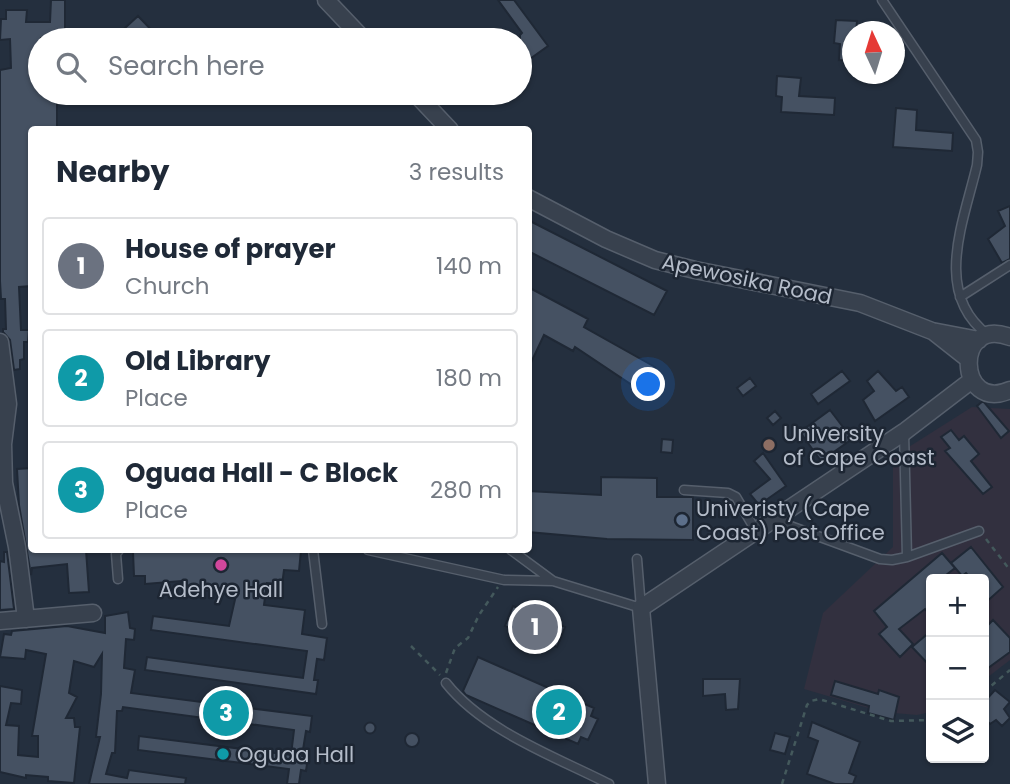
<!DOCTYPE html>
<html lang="en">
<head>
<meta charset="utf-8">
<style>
	body { margin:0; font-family:Poppins,sans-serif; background:#f2f2f3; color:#1f2937 }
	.controls { position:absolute; right:21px; bottom:21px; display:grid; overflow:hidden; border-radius:7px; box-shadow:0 2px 5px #0004 }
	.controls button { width:63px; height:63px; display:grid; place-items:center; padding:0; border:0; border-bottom:2px solid #e0e1e3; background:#fff; color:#1f2937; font:35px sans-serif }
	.compass { position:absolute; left:842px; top:21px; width:63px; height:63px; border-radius:50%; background:#fff; box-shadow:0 2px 5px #0004; rotate:356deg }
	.you { position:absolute; left:649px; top:385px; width:24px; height:24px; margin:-18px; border:5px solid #fff; border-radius:50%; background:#1a73e8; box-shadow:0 0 0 10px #1a73e833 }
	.badge { display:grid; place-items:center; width:46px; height:46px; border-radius:50%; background:#d93025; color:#fff; font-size:23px; font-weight:700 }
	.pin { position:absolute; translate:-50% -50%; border:4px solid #fff; box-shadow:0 2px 7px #0006 }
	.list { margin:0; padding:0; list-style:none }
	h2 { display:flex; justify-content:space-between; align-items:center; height:91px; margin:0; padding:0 28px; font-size:30px }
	h2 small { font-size:23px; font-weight:400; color:#747a83 }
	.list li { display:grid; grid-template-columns:46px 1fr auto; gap:21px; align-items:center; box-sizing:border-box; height:98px; margin:0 14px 14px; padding:0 14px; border:2px solid #e0e1e3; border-radius:7px }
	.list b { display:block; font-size:26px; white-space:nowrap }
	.list p { margin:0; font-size:23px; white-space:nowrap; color:#747a83 }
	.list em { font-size:23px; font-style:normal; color:#747a83 }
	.icon { flex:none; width:38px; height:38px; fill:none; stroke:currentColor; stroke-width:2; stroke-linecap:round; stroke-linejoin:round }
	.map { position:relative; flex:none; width:1010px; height:784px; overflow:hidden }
	.search { position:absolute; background:#fff; box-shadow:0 2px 5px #0004; left:28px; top:28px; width:504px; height:77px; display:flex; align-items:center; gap:18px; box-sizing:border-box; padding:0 24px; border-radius:38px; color:#747a83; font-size:26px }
	.panel { position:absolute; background:#fff; box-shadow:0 2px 5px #0004; left:28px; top:126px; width:504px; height:427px; border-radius:7px }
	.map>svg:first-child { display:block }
</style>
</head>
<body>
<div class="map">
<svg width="1010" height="784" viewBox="0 0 1010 784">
	<rect width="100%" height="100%" fill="#242f3e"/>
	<path fill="#32303f" d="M972,407l38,2v251l-26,20v-101h-53v133l-14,3 -35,-3 -78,-23 19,-76 70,-66v-90z"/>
	<path fill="#455162" stroke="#1f2835" stroke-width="2" d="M51,0h14v38h-24l-1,55h17v37h-25v68h-2l2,88 -13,1 2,43h8l-1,12h-4v17l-4,1v9l-6,1 -4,-30 -7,-8v-3h3l-1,-30h-4l-1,-18v-211l11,-2 -1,-29 -10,1 1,-21h5v-9h21l-1,12h24z
		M498,0h16l34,46 -28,20v-31l2,-2z
		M138,16l23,24h-49z
		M836,20l21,1 -1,11h-4v29l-13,-1 1,-16 -6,-1z
		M777,76l24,2 -2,18 36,2 -1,17 -53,-3 1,-15 -6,-1z
		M896,108l21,2 -1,20 37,3 -1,18 -59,-4z
		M1010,206v53l-8,4 -14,-24 17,-13 -7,-15z
		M528,220l139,71 -13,24 -126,-64z
		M528,287l60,32 -4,8 71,40 -14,24 -66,-44 -2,4 -29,-16 -16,34z
		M842,371l8,10 -32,23 -7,-10z
		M878,371l18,20 6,-4 7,10 -34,24 -12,-21 11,-9 -7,-10z
		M750,378l6,8 -13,10 -6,-8z
		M983,401l26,30 -8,7 -24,-32z
		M830,410l22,29 -31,22 -21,-29z
		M775,411l6,7 -8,7 -6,-7z
		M951,430l8,10 5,-4 15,18 -8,7 21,26 -9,7 -38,-43 5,-3 -9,-11z
		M662,439l11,1 -1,13 -11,-1z
		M763,453l23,33 -27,19 -9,-11 20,-15 -16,-18z
		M32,468v82h54l3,42 -20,1 -2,-29 -35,4 -1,7 -12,-70 -2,-36z
		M601,477l56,1v19h36v43l-86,-1 -79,-7v-41l73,4z
		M971,547l32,40 -19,17v-25h-13l-5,-6 -4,3 -11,-13z
		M182,550h119l-2,21 -15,-1 -2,15 -15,-2 -3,22 41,5 -3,24 25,4 -3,22 -7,-1 -3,21h4l-2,14 -171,-24 2,-13 156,21 4,-27 -156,-21 2,-14 76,10 7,-31 -55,-8v-6l-36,3v-8h-11l-1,-24z
		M4,552h3l7,57 -14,1v-49l4,1z
		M942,553l13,15 -14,11h-10v37l-6,-7 -26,20 14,15 -13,13 -21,-23 8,-7 -13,-16z
		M513,606l52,21 -8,20 -52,-21z
		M128,612l2,16 5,1 -1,11 -8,-1 -2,29 11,2 -4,23 181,23 -2,16 -4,-1 -4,25 6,1 -2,14 -5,-1 -2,14h-12l2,-15 -151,-19 1,-14 152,19 3,-25 -171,-23 -1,4h-5l-2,42h-3l-6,21 21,4 2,-8 57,8 -1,6h-96l11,-47h-4l5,-43 1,-40 -8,13 -20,-6 -5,32 8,4 -11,21h8l1,9h5l-6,56 -26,-2v-4l-22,-2v3l-26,-6v-86l22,4 -1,14 -10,-1 -5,22 13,1 -1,29 20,2v-21h-6l14,-82 -20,-4 -1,9 -25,-2 4,-23 7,1 1,-4 55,-5 38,7v-17z
		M993,620l17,18v14l-26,19v-42z
		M931,631v36l-19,-20z
		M478,657l116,51 -3,8 7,3 -10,21 -7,-3 -3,7 -112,-49 -3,-4z
		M703,679h37l-2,30 -12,1 -1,-16 -22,2z
		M835,681l43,13 1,-4 20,7 -5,23 -26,-7 1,-7 -38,-11z
		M995,690l15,12 -6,7 6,9 -8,8 -6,-6 -6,4 -6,-6v-16z
		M812,722l48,20 -11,31 7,3 -3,8h-18l-28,-10 11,-33 -10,-4z
		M364.5 728a5.5 5.5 0 1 1 11 0a5.5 5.5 0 1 1-11 0Z
		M775,733l15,4 -5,17 -15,-4z
		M405 740a7 7 0 1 1 14 0a7 7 0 1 1-14 0Z"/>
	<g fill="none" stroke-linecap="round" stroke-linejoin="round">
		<g stroke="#565f6c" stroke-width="11">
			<path id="service" d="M882,0l94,140 2,12 -1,13c-13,56 -45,128 11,170
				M960,297l50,-32
				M684,490l44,3 8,4 20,34
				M774,520l106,39 12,1 15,-3 -3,-125
				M313,550l9,74
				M368,550l136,30 49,1 88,27 -4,-49
				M511,550l42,31
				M907,557l72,-26
				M118,579l-2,-25 3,-4
				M446,683c38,48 110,74 163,101"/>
		</g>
		<g stroke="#565f6c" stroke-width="19">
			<path id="minor" d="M326,0l38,40
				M415,93l35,37
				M528,198l78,41 49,21 40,10 165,33 72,28 47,9
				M934,332l33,26
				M1010,337c-57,-22 -53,77 0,53
				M0,342l8,62 -5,40 1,39 13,64 9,72
				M0,621l93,-8
				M657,784l-16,-176 263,-176 68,-52"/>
		</g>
		<path stroke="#44595c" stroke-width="2.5" stroke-dasharray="5 5" stroke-linecap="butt" d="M986,539l24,31
			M411,646l29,29
			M446,673l9,-25 13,-10 11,-23 19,-28
			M984,692l26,-22
			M782,784l25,-79 4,-4 8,-2 72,22 40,-1"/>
		<use href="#service" stroke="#38414e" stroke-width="8"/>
		<use href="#minor" stroke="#38414e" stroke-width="16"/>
	</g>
	<circle fill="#8d6e63" stroke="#1d2633" stroke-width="2.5" cx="769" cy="445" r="7"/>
	<circle fill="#5c6f8a" stroke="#1d2633" stroke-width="2.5" cx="682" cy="520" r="7"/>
	<circle fill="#d1479c" stroke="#1d2633" stroke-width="2.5" cx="221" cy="565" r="7"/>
	<circle fill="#0f9aa8" stroke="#1d2633" stroke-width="2.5" cx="223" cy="754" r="7"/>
	<g text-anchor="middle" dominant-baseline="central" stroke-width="5" stroke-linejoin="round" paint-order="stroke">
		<g font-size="21" fill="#b4bcc9" stroke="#1d2633">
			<text transform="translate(747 279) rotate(12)">Apewosika Road</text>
		</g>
		<g font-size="21" fill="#b4bcc9" stroke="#1d2633" text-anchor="start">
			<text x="783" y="433">University<tspan x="783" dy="24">of Cape Coast</tspan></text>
			<text x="696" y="508">Univeristy (Cape<tspan x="696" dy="24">Coast) Post Office</tspan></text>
			<text x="221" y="589" text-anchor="middle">Adehye Hall</text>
			<text x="237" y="754">Oguaa Hall</text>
		</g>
	</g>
</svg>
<div class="controls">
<button>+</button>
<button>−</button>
<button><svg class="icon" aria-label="layers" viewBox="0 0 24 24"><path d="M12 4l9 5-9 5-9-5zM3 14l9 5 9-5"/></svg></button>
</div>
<svg class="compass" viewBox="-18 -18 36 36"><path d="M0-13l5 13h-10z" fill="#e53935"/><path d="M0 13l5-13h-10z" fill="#747a83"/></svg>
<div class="you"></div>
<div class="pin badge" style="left:535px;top:627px;background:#6b7280">1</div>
<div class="pin badge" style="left:559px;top:712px;background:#0f9aa8">2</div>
<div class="pin badge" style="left:226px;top:713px;background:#0f9aa8">3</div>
<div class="search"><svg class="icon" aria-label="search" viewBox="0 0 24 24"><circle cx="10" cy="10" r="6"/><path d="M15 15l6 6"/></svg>Search here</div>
<section class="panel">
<h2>Nearby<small>3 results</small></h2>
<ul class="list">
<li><span class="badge" style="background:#6b7280">1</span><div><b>House of prayer</b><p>Church</p></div><em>140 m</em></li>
<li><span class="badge" style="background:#0f9aa8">2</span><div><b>Old Library</b><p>Place</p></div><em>180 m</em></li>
<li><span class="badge" style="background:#0f9aa8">3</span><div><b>Oguaa Hall - C Block</b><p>Place</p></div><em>280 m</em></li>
</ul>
</section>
</div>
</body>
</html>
